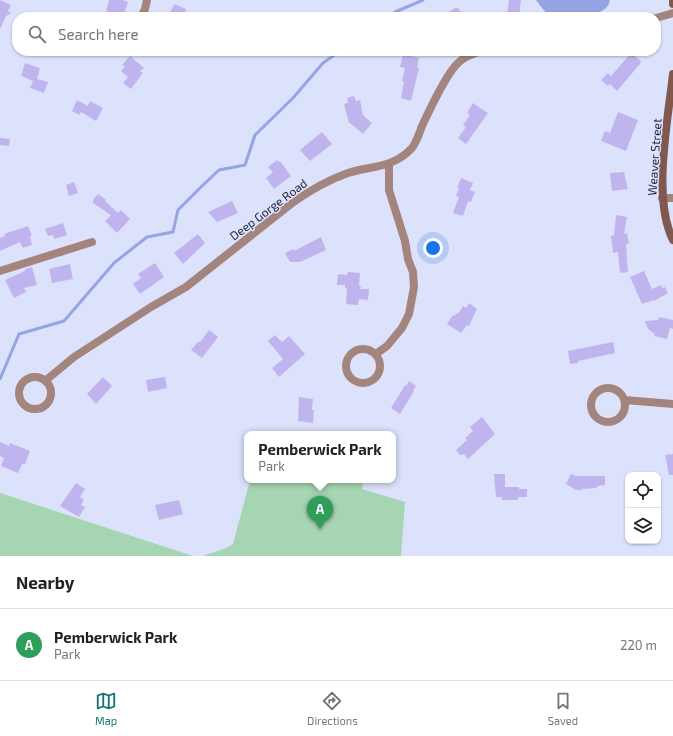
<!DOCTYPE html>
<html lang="en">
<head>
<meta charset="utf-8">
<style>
	body { margin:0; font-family:"Exo 2",sans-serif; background:#f6f6f6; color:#222 }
	.controls { position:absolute; right:12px; bottom:12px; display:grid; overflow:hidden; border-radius:8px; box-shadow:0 1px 3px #0004 }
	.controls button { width:36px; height:36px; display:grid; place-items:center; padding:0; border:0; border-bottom:1px solid #e0e0e0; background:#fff; color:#222; font:20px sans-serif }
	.you { position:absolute; left:433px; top:248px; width:14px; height:14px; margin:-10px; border:3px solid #fff; border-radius:50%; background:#1a73e8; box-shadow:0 0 0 6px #1a73e833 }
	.badge { display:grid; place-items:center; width:26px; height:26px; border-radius:50%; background:#0f766e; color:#fff; font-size:13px; font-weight:700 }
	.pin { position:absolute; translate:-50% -33px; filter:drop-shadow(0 1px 2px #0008) }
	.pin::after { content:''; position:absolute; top:21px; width:14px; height:12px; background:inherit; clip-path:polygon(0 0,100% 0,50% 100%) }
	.popup { position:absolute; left:244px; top:431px; width:152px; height:52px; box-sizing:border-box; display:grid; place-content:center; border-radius:8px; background:#fff; filter:drop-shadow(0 1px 3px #0005); font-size:13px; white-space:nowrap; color:#767676 }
	.popup b { font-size:15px; color:#222 }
	.popup::after { content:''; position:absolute; left:50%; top:100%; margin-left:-8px; border:8px solid transparent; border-top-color:#fff }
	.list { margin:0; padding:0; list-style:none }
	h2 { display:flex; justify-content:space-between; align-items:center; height:52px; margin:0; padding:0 16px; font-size:17px }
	h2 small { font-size:13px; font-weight:400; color:#767676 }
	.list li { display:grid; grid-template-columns:26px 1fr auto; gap:12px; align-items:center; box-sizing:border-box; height:72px; padding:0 16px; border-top:1px solid #e0e0e0 }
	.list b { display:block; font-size:15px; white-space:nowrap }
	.list p { margin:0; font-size:13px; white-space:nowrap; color:#767676 }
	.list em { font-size:13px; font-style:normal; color:#767676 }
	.icon { flex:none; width:22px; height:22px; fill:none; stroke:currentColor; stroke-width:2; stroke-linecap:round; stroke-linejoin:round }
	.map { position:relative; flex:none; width:673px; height:556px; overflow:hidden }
	.search { position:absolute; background:#fff; box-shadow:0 1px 3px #0004; left:12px; right:12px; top:12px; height:44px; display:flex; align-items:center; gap:10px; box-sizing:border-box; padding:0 14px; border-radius:16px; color:#767676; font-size:15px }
	.sheet { height:124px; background:#fff }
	nav { display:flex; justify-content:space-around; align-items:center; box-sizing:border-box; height:56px; border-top:1px solid #e0e0e0; background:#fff; font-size:11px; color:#767676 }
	nav a { display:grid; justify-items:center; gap:2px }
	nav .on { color:#0f766e }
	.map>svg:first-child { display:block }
</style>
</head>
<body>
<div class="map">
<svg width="673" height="556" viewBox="0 0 673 556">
	<rect width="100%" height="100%" fill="#dce2fb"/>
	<path fill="#a6d5b3" d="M250,480h113l-1,9 43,13 -4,54h-198c10,-4 22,-6 30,-12z
		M0,493l193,63h-193z"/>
	<path fill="#95a4e3" d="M536,0h74c-2,17 -34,17 -47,17 -4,0 -9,1 -12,-1 -5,-2 -12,-12 -15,-16z"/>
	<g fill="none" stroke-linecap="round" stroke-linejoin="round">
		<path stroke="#95a4e3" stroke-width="3" d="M393,17l2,-5 28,-12
			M0,379l19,-45 45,-13 50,-58 33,-26 26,-5 5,-22 24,-24 17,-16 26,-5 10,-30 38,-37 30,-35 17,-12"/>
	</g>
	<path fill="#c0b4ef" d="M0,0l11,5 -3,6 3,2 -5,3 -6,13z
		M109,0h14l5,2 -5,15h-13l2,-4 -6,-2z
		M509,0h12l-2,17 -12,-1z
		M174,4l12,5 -3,8h-15z
		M455,8h3l6,9h-23z
		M631,53l10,8 -1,3 -23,27 -7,-7 -2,2 -7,-6 7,-7 3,3z
		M403,54l16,4 -2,9 2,1 -8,33 -10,-3 3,-16 -2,-1 3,-13 -5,-1z
		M130,56l14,12 -4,3 3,2 -12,16 -8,-6 5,-6 -7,-6 4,-4 -3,-2z
		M25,63l15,5 -3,11 11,3 -4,11 -14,-5 3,-7 -12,-5z
		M354,96l2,5 4,-1 3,15 9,8 -9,11 -13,-11h-1l-5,-19 4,-1 -1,-5z
		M77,100l11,6 2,-5 13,7 -7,13 -15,-9 -2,3 -7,-4z
		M473,103l15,10 -22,31 -8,-6 8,-11 -3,-2 7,-10 -3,-2z
		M618,112l20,8 -12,31 -25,-10 4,-10 5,2z
		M322,132l10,12 -22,17 -10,-11z
		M0,138l10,1 -1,7 -9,-1z
		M277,160l2,2 1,-1 11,15 -17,13 -8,-11 7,-6 -5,-5z
		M624,172l4,17 -16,2 -2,-18z
		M461,178l12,5 -3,7 5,2 -4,10 -3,-1 -5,15 -10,-3 6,-16 -3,-1 3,-8h-2z
		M74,182l4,11 -9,3 -3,-11z
		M98,194l8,6 -1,1 13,12 3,-3 9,9 -13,14 -12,-12 6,-6 -18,-12v-3z
		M232,201l6,12 -21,9 -9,-10z
		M616,215l11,2 -3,17 3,-1 2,11h-3l2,28 -8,1 -2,-21 -5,1 -2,-17 3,-1z
		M63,223l4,12 -13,4 -1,-4 -5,1 -3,-7z
		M28,226l4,10h-2l2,9 -9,3 -3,-6 -20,9v-13l5,-2 -1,-2z
		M198,234l7,9 -22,21 -9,-11z
		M321,237l5,13 -26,12h-10l-5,-9 9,-4v2z
		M155,263l9,14 -24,17 -7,-10 8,-6 -3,-4z
		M70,264l3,15 -21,4 -3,-14z
		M32,267l5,18 -13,3 2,4 -12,6 -9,-18 20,-9v-2z
		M644,271l8,18 9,-4 1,3 3,-1 3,6 -14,8v-1l-12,4 -12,-27z
		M348,272l12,1 -1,13h2l-1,3h9l-1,11 -9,-1 -1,6 -12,-1 1,-15 -2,-1v-3h-8l1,-11 9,1z
		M469,303l8,6 -8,17 -2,-1 -6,8 -14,-9 6,-9 2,1 1,-3 2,1 5,-8 3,2z
		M659,317l14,3v9l-3,-1 -3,11 -13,-3 1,-2 -7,-5 -3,-8 13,-1z
		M209,330l9,7 -16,21 -11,-8 7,-8 3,-1z
		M275,335l7,7 7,-6 16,18 -26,23 -7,-9 11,-9 -15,-18z
		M613,342l2,11 -37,8v2l-8,1 -2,-13z
		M103,377l9,9 -16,18 -9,-10z
		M165,377l2,11 -19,4 -2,-12z
		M409,381l7,5 -3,4 1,1 -14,23 -9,-6 14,-23 1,1z
		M299,397l14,2 -1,11h2l-1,13 -15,-2z
		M482,417l13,17 -27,25 -4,-5 -4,1 -4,-5 11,-10 -2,-2 8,-7 -3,-4z
		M0,442l9,4 1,-3 20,8 -5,13h-3l-4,9 -17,-7 3,-8 -4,-2z
		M673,454v21h-4l-4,-20z
		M494,474h11v13h14v2h8v8h-9v3h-16v-3h-6z
		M571,474l5,2h29v9l-8,1v2l-15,1v1h-6l-10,-6z
		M76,483l9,6 -5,8 4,3 -3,5 4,2 -6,10 -19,-11z
		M179,500l4,14 -24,6 -4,-15z"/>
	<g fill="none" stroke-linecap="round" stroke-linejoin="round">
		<path stroke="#a3857e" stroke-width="8" d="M141,17l4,-8 2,-9
			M656,18l17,-5
			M101,51h1
			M662,198h11
			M0,271l92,-29
			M346 366a17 17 0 1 1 34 0a17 17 0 1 1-34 0Z
			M376,354l11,-8 15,-18 7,-14 5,-27 -1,-15 -5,-13 -3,-18 -16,-51v-26
			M19 393a16 16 0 1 1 32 0a16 16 0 1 1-32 0Z
			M45,381l29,-24 77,-50 35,-20 106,-84c17,-12 36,-23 56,-30 25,-8 44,-4 64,-25 5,-7 7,-14 10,-22 7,-15 24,-52 36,-63 6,-6 16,-10 24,-12
			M591 405a17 17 0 1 1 34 0a17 17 0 1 1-34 0Z
			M625,400l48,4"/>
		<path stroke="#81584f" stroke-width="8" d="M673,0v4
			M673,74c-5,46 -21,124 0,166"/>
	</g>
	<g text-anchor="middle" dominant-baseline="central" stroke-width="3" stroke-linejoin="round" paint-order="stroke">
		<g font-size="12" fill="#23283f" stroke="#dce2fb">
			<text transform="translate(654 157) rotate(-86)">Weaver Street</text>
			<text transform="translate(268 209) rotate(-37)">Deep Gorge Road</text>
		</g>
	</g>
</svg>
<div class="controls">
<button><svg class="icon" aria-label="locate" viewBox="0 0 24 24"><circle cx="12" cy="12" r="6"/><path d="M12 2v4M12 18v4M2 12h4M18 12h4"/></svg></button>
<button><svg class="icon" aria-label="layers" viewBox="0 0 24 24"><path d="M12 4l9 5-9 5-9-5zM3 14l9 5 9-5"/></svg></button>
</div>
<div class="you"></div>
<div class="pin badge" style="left:320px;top:529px;background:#2e9e5b">A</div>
<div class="popup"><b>Pemberwick Park</b>Park</div>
<div class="search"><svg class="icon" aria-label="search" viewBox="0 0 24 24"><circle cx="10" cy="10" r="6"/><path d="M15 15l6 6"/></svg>Search here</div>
</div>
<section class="sheet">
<h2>Nearby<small></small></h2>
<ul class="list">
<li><span class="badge" style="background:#2e9e5b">A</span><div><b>Pemberwick Park</b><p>Park</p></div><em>220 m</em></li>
</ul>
</section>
<nav>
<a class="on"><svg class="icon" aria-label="map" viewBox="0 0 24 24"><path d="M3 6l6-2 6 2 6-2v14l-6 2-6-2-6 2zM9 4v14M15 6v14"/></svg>Map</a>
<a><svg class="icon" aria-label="directions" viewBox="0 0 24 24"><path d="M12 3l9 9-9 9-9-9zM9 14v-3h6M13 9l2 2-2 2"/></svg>Directions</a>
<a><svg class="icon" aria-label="saved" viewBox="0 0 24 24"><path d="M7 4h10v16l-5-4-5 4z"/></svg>Saved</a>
</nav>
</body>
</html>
